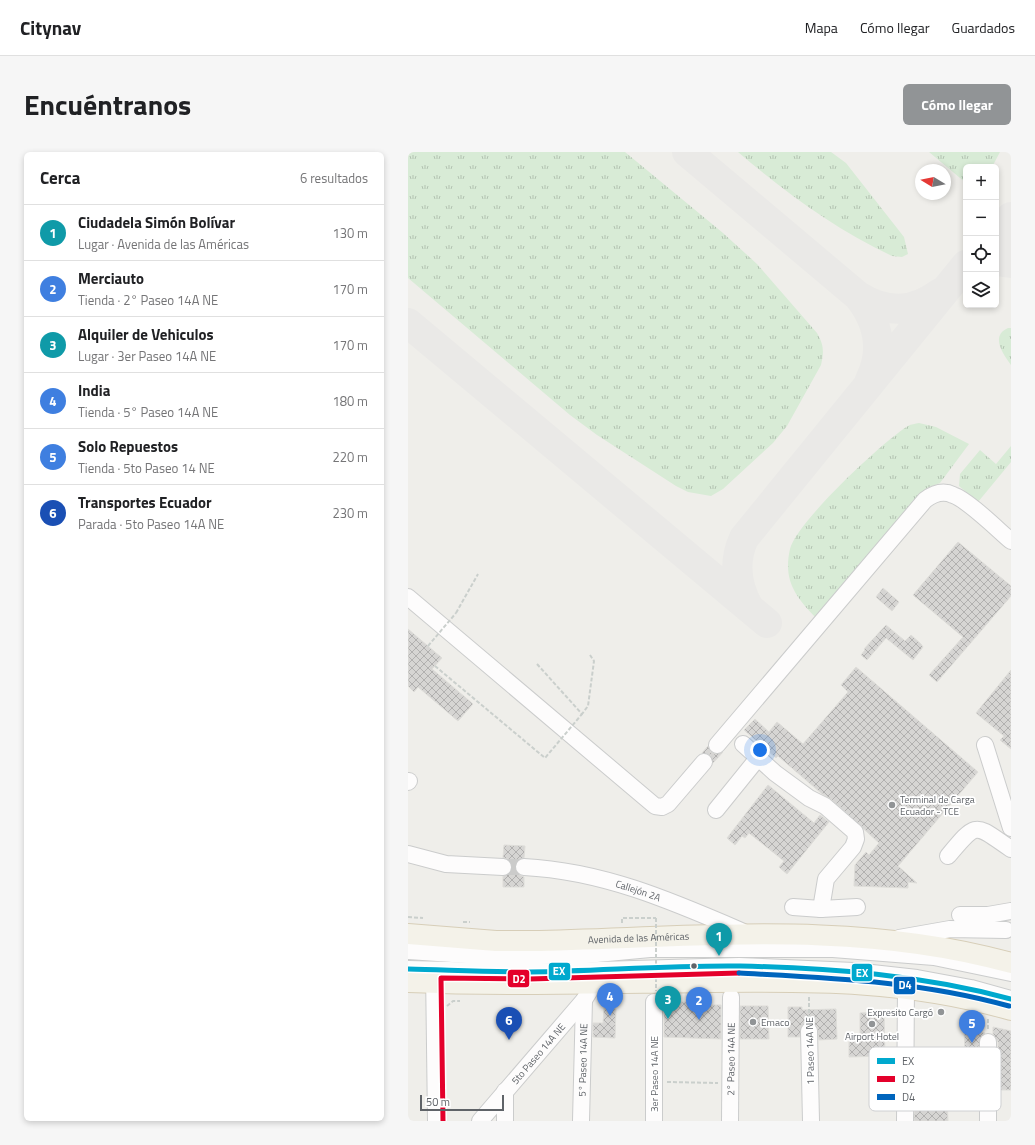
<!DOCTYPE html>
<html lang="es">
<head>
<meta charset="utf-8">
<style>
	body { margin:0; font-family:"Titillium Web",sans-serif; background:#f6f6f6; color:#202124 }
	.controls { position:absolute; right:12px; top:12px; display:grid; overflow:hidden; border-radius:6px; box-shadow:0 2px 6px #0003 }
	.controls button { width:36px; height:36px; display:grid; place-items:center; padding:0; border:0; border-bottom:1px solid #e0e0e0; background:#fff; color:#202124; font:20px sans-serif }
	.compass { position:absolute; left:507px; top:12px; width:36px; height:36px; border-radius:50%; background:#fff; box-shadow:0 2px 6px #0003; rotate:280deg }
	.scale { position:absolute; left:12px; bottom:10px; width:84px; box-sizing:border-box; padding-left:4px; border:2px solid #5f6368; border-top:0; font-size:11px; line-height:14px; white-space:nowrap; color:#5f6368; -webkit-text-stroke:3px #fff; paint-order:stroke }
	.you { position:absolute; left:352px; top:598px; width:14px; height:14px; margin:-10px; border:3px solid #fff; border-radius:50%; background:#1a73e8; box-shadow:0 0 0 6px #1a73e833 }
	.badge { display:grid; place-items:center; width:26px; height:26px; border-radius:50%; background:#919496; color:#fff; font-size:13px; font-weight:700 }
	.pin { position:absolute; translate:-50% -33px; filter:drop-shadow(0 1px 2px #0008) }
	.pin::after { content:''; position:absolute; top:21px; width:14px; height:12px; background:inherit; clip-path:polygon(0 0,100% 0,50% 100%) }
	.list { margin:0; padding:0; list-style:none }
	h2 { display:flex; justify-content:space-between; align-items:center; height:52px; margin:0; padding:0 16px; font-size:17px }
	h2 small { font-size:13px; font-weight:400; color:#757577 }
	.list li { display:grid; grid-template-columns:26px 1fr auto; gap:12px; align-items:center; box-sizing:border-box; height:56px; padding:0 16px; border-top:1px solid #e0e0e0 }
	.list b { display:block; font-size:15px; white-space:nowrap }
	.list p { margin:0; font-size:13px; white-space:nowrap; color:#757577 }
	.list em { font-size:13px; font-style:normal; color:#757577 }
	.icon { flex:none; width:22px; height:22px; fill:none; stroke:currentColor; stroke-width:2; stroke-linecap:round; stroke-linejoin:round }
	.map { position:relative; flex:none; width:603px; height:969px; overflow:hidden; border-radius:6px }
	header { display:flex; align-items:center; gap:24px; box-sizing:border-box; height:56px; padding:0 20px; background:#fff; border-bottom:1px solid #e0e0e0 }
	header strong { font-size:19px }
	nav { display:flex; gap:22px; margin-inline-start:auto; font-size:14px }
	.intro { display:flex; align-items:center; justify-content:space-between; box-sizing:border-box; height:96px; padding:0 24px }
	h1 { margin:0; font-size:28px }
	.button { padding:10px 18px; border-radius:6px; background:#919496; color:#fff; font-size:14px; font-weight:700 }
	main { display:flex; gap:24px; padding:0 24px }
	aside { flex:1; background:#fff; border-radius:6px; box-shadow:0 2px 6px #0003 }
	.map>svg:first-child { display:block }
</style>
</head>
<body>
<header>
<strong>Citynav</strong>
<nav><a>Mapa</a><a>Cómo llegar</a><a>Guardados</a></nav>
</header>
<div class="intro"><h1>Encuéntranos</h1><a class="button">Cómo llegar</a></div>
<main>
<aside>
<h2>Cerca<small>6 resultados</small></h2>
<ul class="list">
<li><span class="badge" style="background:#0f9aa8">1</span><div><b>Ciudadela Simón Bolívar</b><p>Lugar · Avenida de las Américas</p></div><em>130 m</em></li>
<li><span class="badge" style="background:#3f7fe0">2</span><div><b>Merciauto</b><p>Tienda · 2° Paseo 14A NE</p></div><em>170 m</em></li>
<li><span class="badge" style="background:#0f9aa8">3</span><div><b>Alquiler de Vehiculos</b><p>Lugar · 3er Paseo 14A NE</p></div><em>170 m</em></li>
<li><span class="badge" style="background:#3f7fe0">4</span><div><b>India</b><p>Tienda · 5° Paseo 14A NE</p></div><em>180 m</em></li>
<li><span class="badge" style="background:#3f7fe0">5</span><div><b>Solo Repuestos</b><p>Tienda · 5to Paseo 14 NE</p></div><em>220 m</em></li>
<li><span class="badge" style="background:#1a4fb4">6</span><div><b>Transportes Ecuador</b><p>Parada · 5to Paseo 14A NE</p></div><em>230 m</em></li>
</ul>
</aside>
<div class="map">
<svg width="603" height="969" viewBox="0 0 603 969">
	<defs>
		<pattern id="grass-tufts" width="24" height="20" patternUnits="userSpaceOnUse"><rect width="24" height="20" fill="#d8ebd6"/><path d="M3 7l-1-3M5 7V3M7 7l1-3M15 17l-1-3M17 17v-4M19 17l1-3" fill="none" stroke="#b2c2b1"/></pattern>
		<pattern id="building-cross-hatch" width="8" height="8" patternUnits="userSpaceOnUse"><rect width="8" height="8" fill="#d6d5d3"/><path d="M0 0l8 8M0 8l8-8" fill="none" stroke="#b1b0af"/></pattern>
	</defs>
	<rect width="100%" height="100%" fill="#efeeea"/>
	<path fill="url(#grass-tufts)" d="M0,0h217l98,81 34,31 60,69c7,12 7,19 4,32l-34,61 -14,17 -50,46 -12,7 -23,-4 -12,-6 -79,-51 -27,-20 -162,-137z
		M330,0h93l15,11 58,74 4,17 -6,3 -10,-1c-57,-27 -106,-63 -154,-104z
		M521,0h71l-8,15h-26v16z
		M600,176h3v37c-8,-11 -21,-29 -3,-37z
		M511,271l17,4 33,17 -29,39 -13,5 -112,129c-20,-21 -32,-37 -25,-68 6,-26 92,-107 118,-123 3,-2 7,-2 11,-3z
		M603,294v16l-33,40 -19,-16 1,-12 20,-24 16,14z"/>
	<g fill="none" stroke-linecap="round" stroke-linejoin="round">
		<path stroke="#eae9e7" stroke-width="30" d="M279,0l171,144c20,25 27,54 12,84
			M603,65l-2,9 2,17
			M588,109l15,2
			M450,144c29,18 55,17 82,-3
			M0,171l359,300
			M341,456c-13,-23 -16,-46 -5,-70l222,-273"/>
	</g>
	<path fill="url(#building-cross-hatch)" stroke="#deddd9" d="M550,390l53,44v10l-74,86 -8,-7 34,-38 -50,-42z
		M475,436l16,14 -7,9 -16,-14z
		M478,473l19,16 6,-6 10,9 2,3 -10,13 -27,-22 -19,22 -6,-5 4,-5 -1,-1z
		M0,477l34,29 -10,11 41,35 -15,17 -40,-34 -4,5 -6,-6z
		M448,515l122,105 -80,94 19,17 -9,-1v6l-54,-2 1,-21 11,-13 3,3 10,-12 -48,-44 -10,-6 -43,-37 -2,2 -32,-28 11,-11 14,13 8,-10 26,22 45,-52 -7,-7z
		M603,518v79l-11,-9 4,-4 -28,-23z
		M300,594l3,6 4,2 8,-2 -10,11 -3,-8 -8,-2z
		M360,633l46,38 6,-8 9,7 -42,52 -8,-7 5,-6 -35,-28 -4,5 -3,-2 -7,9 -8,-7z
		M96,693l21,1 -1,12 -7,3 -2,6 3,7 6,3v10h-21v-11l8,-4 1,-5 -4,-8 -5,-1z
		M256,850h45v3h12v34l-57,-2z
		M332,854h28l1,33h-29z
		M380,855h14v3l34,-1 1,30 -18,1 -2,-14 -8,-4 -8,4 -1,11h-12z
		M196,856l12,1 -1,29 -22,-1v-14h10z
		M476,860l1,44 -36,1v-21l11,-1v-22z
		M556,875l21,6 -5,5 -2,17 -13,1z
		M585,875l18,4v59h-13v-48l-5,-8z
		M538,921l2,48h-34l1,-47z"/>
	<g fill="none" stroke-linecap="round" stroke-linejoin="round">
		<path stroke="#cbcbca" stroke-width="16" stroke-dasharray="16 8" stroke-linecap="butt" d="M95,715h21"/>
		<g stroke="#cbcccc" stroke-width="18">
			<g id="minor">
				<path d="M0,445l247,209 7,1 6,-3 36,-42"/>
				<path d="M335,592l32,29 34,25 16,8 30,26 1,7 -3,8 -27,32 -5,30"/>
				<path d="M309,593l208,-245c8,-6 18,-10 28,-5 15,5 45,35 58,46"/>
				<path d="M577,593l26,83"/>
				<path d="M0,630l1,-1"/>
				<path d="M308,658l42,-52"/>
				<path d="M0,702l38,10 57,3"/>
				<path d="M540,704c30,-36 26,-32 63,-7"/>
				<path id="s1" d="M116,715c80,4 150,35 222,66"/>
				<path d="M385,755l28,2 36,-2"/>
				<path d="M552,763h28l23,-4"/>
				<path d="M491,786l51,-9 56,1"/>
				<path d="M0,799l88,6 90,-2 64,-6h183l101,8 77,16"/>
				<path d="M0,817l121,3 210,-6 115,5 63,7 54,10 40,11"/>
				<path d="M26,819l2,150"/>
				<path d="M401,879l2,90"/>
				<path d="M580,890v79"/>
				<path id="s2" d="M72,969l104,-121 5,-8 2,-8"/>
				<path d="M97,969v-30"/>
				<path id="s3" d="M173,969l3,-121"/>
				<path d="M246,969v-119"/>
				<path id="s4" d="M322,969l1,-124"/>
				<path d="M497,969l1,-134"/>
			</g>
		</g>
		<g stroke="#d7ceb8" stroke-width="22">
			<g id="major">
				<path id="s5" d="M0,782l88,7h35c159,-3 324,-22 480,22"/>
				<path d="M0,830c100,4 201,1 301,0 106,-1 199,-2 302,28"/>
			</g>
		</g>
		<path stroke="#cacfcc" stroke-width="2" stroke-dasharray="4 2" stroke-linecap="butt" d="M48,461l22,-39
			M129,512l45,50 6,-8 6,-45 -4,-6
			M0,765l15,1
			M55,770h7
			M214,771v-5h34
			M401,845v21
			M39,854l6,-5h7
			M580,877v-10
			M259,930l51,1"/>
		<use href="#minor" stroke="#fdfcfc" stroke-width="16"/>
		<use href="#major" stroke="#f4f2e9" stroke-width="20"/>
		<path stroke="#cacfcc" stroke-width="2" stroke-dasharray="4 2" stroke-linecap="butt" d="M20,494l28,-33
			M27,514l110,92 37,-44
			M248,766v73"/>
		<g stroke="#fff" stroke-width="8">
			<path id="bus-1" d="M0,817c41,1 81,3 122,3 70,-1 140,-7 210,-6 92,2 182,9 271,33"/>
		</g>
		<g stroke="#fff" stroke-width="8">
			<path id="bus-2" d="M35,969l-2,-143 88,1 210,-6"/>
		</g>
		<g stroke="#fff" stroke-width="8">
			<path id="bus-3" d="M331,821c91,5 181,8 270,33"/>
		</g>
		<use href="#bus-1" stroke="#00a9ce" stroke-width="5"/>
		<use href="#bus-2" stroke="#e4002b" stroke-width="5"/>
		<use href="#bus-3" stroke="#0065bd" stroke-width="5"/>
	</g>
	<g fill="#919496" stroke="#fff" stroke-width="1.5">
		<circle cx="484" cy="653" r="4"/>
		<circle cx="533" cy="860" r="4"/>
		<circle cx="345" cy="870" r="4"/>
		<circle cx="464" cy="872" r="4"/>
	</g>
	<circle fill="#5f6368" stroke="#fff" stroke-width="1.5" cx="286" cy="814" r="3.5"/>
	<g text-anchor="middle" dominant-baseline="central" stroke-width="3.5" stroke-linejoin="round" paint-order="stroke">
		<g font-size="10" fill="#5f6368" stroke="#fff" text-anchor="start">
			<text x="492" y="647">Terminal de Carga<tspan x="492" dy="12">Ecuador - TCE</tspan></text>
			<text x="525" y="860" text-anchor="end">Expresito Cargó</text>
			<text x="353" y="870">Emaco</text>
			<text x="464" y="884" text-anchor="middle">Airport Hotel</text>
		</g>
		<g font-size="10" fill="#5f6368" stroke="#fff">
			<text stroke="none"><textPath href="#s1" startOffset="117">Callejón 2A</textPath></text>
			<text stroke="none"><textPath href="#s5" startOffset="231">Avenida de las Américas</textPath></text>
			<text transform="translate(402 899) rotate(-91)">1 Paseo 14A NE</text>
			<text stroke="none"><textPath href="#s2" startOffset="89">5to Paseo 14A NE</textPath></text>
			<text stroke="none"><textPath href="#s4" startOffset="62">2° Paseo 14A NE</textPath></text>
			<text stroke="none"><textPath href="#s3" startOffset="61">5° Paseo 14A NE</textPath></text>
			<text transform="translate(246 922) rotate(-90)">3er Paseo 14A NE</text>
		</g>
	</g>
	<rect x="461" y="895" width="132" height="64" rx="6" fill="#fff" stroke="#cfd0d2" stroke-width="1"/>
	<rect x="469" y="906" width="18" height="6" fill="#00a9ce"/>
	<rect x="469" y="924" width="18" height="6" fill="#e4002b"/>
	<rect x="469" y="942" width="18" height="6" fill="#0065bd"/>
	<g font-size="11" fill="#5f6368">
		<text x="494" y="913">EX</text>
		<text x="494" y="931">D2</text>
		<text x="494" y="949">D4</text>
	</g>
	<g stroke="#fff" stroke-width="1.5">
		<rect x="140" y="810" width="23" height="19" rx="4" fill="#00a9ce"/>
		<rect x="443" y="811" width="22" height="19" rx="4" fill="#00a9ce"/>
		<rect x="99" y="817" width="23" height="19" rx="4" fill="#e4002b"/>
		<rect x="485" y="824" width="23" height="19" rx="4" fill="#0065bd"/>
	</g>
	<g font-size="11" text-anchor="middle" font-weight="bold" fill="#fff">
		<text x="151" y="823">EX</text>
		<text x="454" y="825">EX</text>
		<text x="111" y="831">D2</text>
		<text x="497" y="837">D4</text>
	</g>
</svg>
<div class="controls">
<button>+</button>
<button>−</button>
<button><svg class="icon" aria-label="locate" viewBox="0 0 24 24"><circle cx="12" cy="12" r="6"/><path d="M12 2v4M12 18v4M2 12h4M18 12h4"/></svg></button>
<button><svg class="icon" aria-label="layers" viewBox="0 0 24 24"><path d="M12 4l9 5-9 5-9-5zM3 14l9 5 9-5"/></svg></button>
</div>
<svg class="compass" viewBox="-18 -18 36 36"><path d="M0-13l5 13h-10z" fill="#e53935"/><path d="M0 13l5-13h-10z" fill="#757577"/></svg>
<div class="scale">50 m</div>
<div class="you"></div>
<div class="pin badge" style="left:311px;top:804px;background:#0f9aa8">1</div>
<div class="pin badge" style="left:291px;top:868px;background:#3f7fe0">2</div>
<div class="pin badge" style="left:260px;top:867px;background:#0f9aa8">3</div>
<div class="pin badge" style="left:202px;top:864px;background:#3f7fe0">4</div>
<div class="pin badge" style="left:564px;top:891px;background:#3f7fe0">5</div>
<div class="pin badge" style="left:101px;top:888px;background:#1a4fb4">6</div>
</div>
</main>
</body>
</html>
